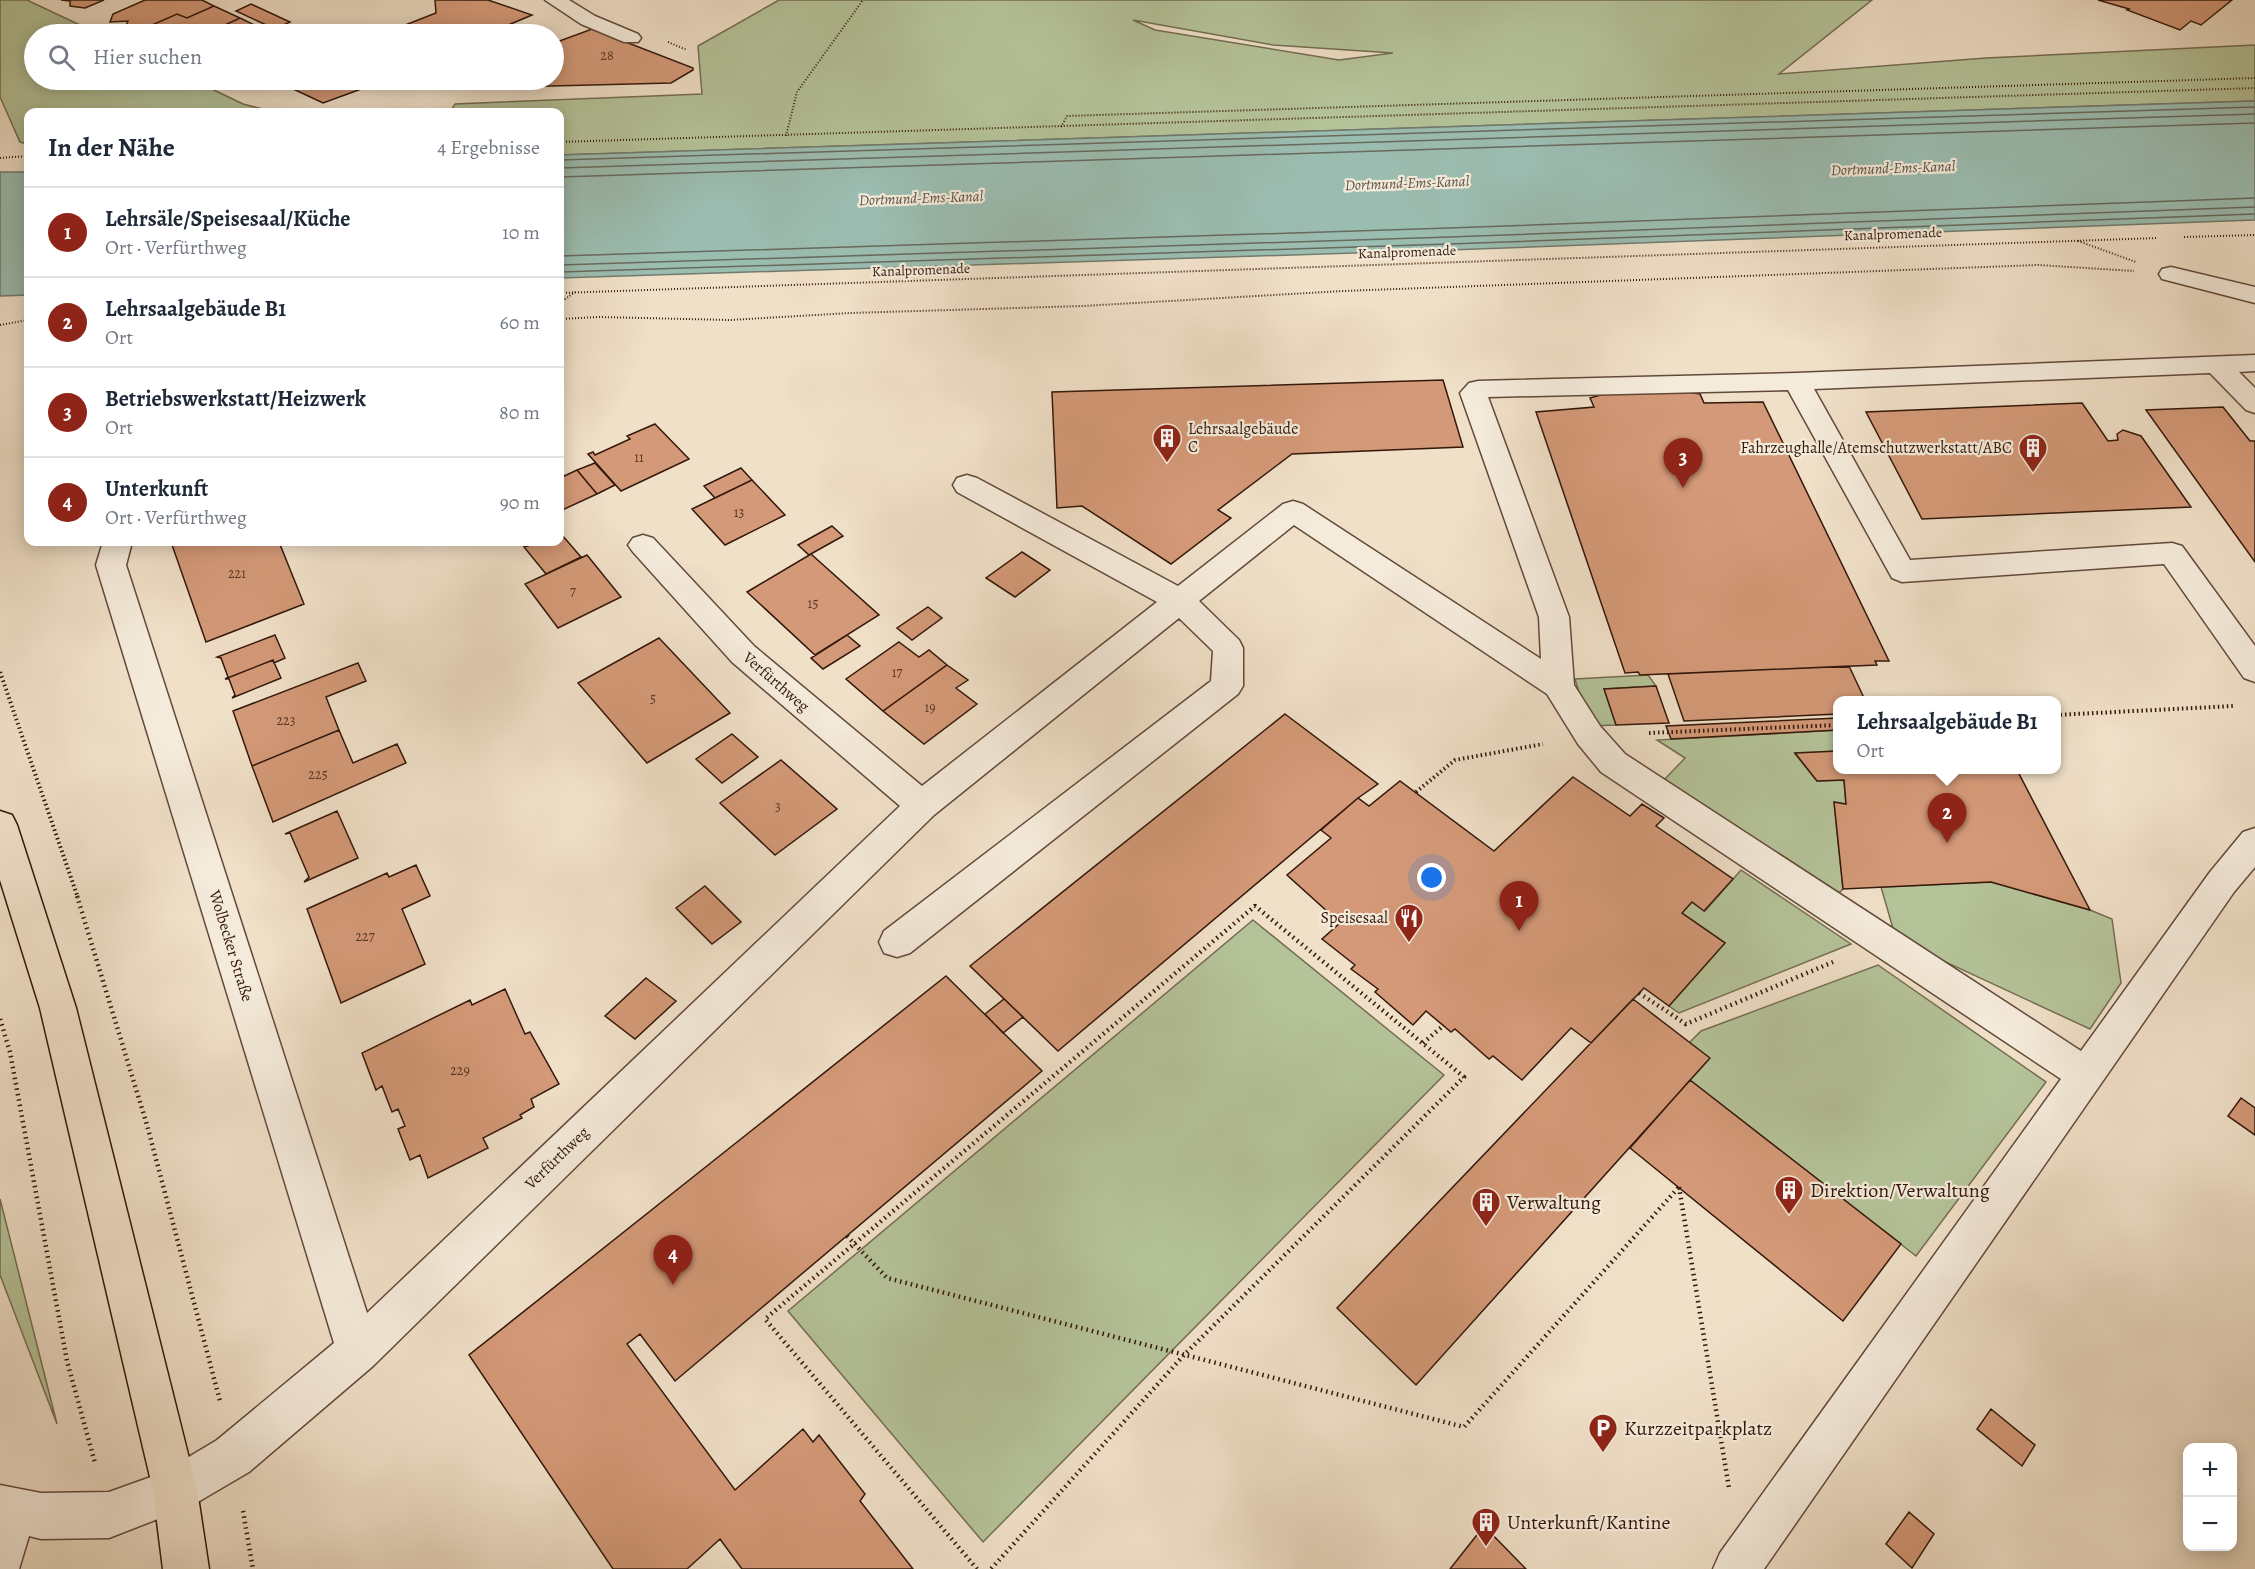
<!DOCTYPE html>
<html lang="de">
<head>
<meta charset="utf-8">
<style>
	body { margin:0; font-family:Alegreya,serif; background:#f2f2f3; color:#1f2937 }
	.controls { position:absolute; right:18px; bottom:18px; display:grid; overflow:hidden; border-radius:12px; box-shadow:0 3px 15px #0003 }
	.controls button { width:54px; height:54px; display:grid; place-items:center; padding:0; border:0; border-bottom:2px solid #e0e1e3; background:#fff; color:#1f2937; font:30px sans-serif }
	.you { position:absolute; left:1432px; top:878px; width:21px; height:21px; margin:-15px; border:4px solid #fff; border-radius:50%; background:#1a73e8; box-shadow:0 0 0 9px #1a73e833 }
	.badge { display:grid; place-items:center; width:39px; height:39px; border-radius:50%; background:#8f2418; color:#fff; font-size:20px; font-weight:700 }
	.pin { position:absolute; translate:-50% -50px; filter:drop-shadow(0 2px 3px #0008) }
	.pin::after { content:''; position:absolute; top:32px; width:21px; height:18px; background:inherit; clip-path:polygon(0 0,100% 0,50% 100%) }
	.popup { position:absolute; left:1833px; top:696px; width:228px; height:78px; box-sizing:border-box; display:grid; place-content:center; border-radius:12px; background:#fff; filter:drop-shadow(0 2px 4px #0005); font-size:20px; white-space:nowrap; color:#747a83 }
	.popup b { font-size:22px; color:#1f2937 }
	.popup::after { content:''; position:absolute; left:50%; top:100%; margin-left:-12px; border:12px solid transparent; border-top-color:#fff }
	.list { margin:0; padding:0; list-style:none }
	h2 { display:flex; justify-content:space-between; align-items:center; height:78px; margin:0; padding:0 24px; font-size:26px }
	h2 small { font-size:20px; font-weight:400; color:#747a83 }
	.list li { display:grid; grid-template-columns:39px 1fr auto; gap:18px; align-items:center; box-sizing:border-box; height:90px; padding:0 24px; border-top:2px solid #e0e1e3 }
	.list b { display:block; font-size:22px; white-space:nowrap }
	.list p { margin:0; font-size:20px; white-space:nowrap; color:#747a83 }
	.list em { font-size:20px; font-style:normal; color:#747a83 }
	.icon { flex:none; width:33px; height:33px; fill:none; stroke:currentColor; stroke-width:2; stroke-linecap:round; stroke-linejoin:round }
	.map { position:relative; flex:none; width:2255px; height:1569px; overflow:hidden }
	.search { position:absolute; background:#fff; box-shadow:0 3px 15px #0003; left:24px; top:24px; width:540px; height:66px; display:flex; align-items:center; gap:15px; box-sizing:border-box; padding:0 21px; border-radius:33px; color:#747a83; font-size:22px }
	.panel { position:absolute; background:#fff; box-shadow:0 3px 15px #0003; left:24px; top:108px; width:540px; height:438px; border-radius:12px }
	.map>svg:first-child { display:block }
</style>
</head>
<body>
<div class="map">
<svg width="2255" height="1569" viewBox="0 0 2255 1569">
	<rect width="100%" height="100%" fill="#f0e0c8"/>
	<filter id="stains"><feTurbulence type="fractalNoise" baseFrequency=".00333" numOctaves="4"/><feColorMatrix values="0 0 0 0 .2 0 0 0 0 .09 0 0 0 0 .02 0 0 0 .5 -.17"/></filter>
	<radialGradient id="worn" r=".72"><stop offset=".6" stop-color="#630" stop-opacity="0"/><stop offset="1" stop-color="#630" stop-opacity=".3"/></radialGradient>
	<path fill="#b5c399" stroke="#746d52" stroke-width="1.5" fill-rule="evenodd" d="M0,0h27l72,34h-65v46h159l50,24 31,8h-246v32l-8,-2 -20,-45z
		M779,0h1093l-93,74 207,-16 269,-13v56l-1695,54v-43h-110l5,-8 247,-10 -4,-48zM1133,20l140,25 120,8 -54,7 -184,-30z
		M1648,675l8,11 -52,3 12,36 -27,1 -14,-47z
		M1837,730v21l-42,3 22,27 27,-1 2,24 -12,-1 9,86 -6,6 -175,-113 23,-24 -28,-18z
		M1741,870l110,74 -172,69 -10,-7 56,-63 -43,-30 10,-11 13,9z
		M1991,882l99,28 22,9 9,64 -31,46 -194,-90 -15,-52z
		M1253,920l191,155 -461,467 -195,-231z
		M1878,965l168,117 -130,174 -226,-176 -1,-37 12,-12z
		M0,1199l57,225 -57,-149z"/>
	<path fill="#9bbdb1" stroke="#717b6e" stroke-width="1.5" d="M2255,101v119l-806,30 -889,28v-123z
		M28,172v123l-28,1v-124z"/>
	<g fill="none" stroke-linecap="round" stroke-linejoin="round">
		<path stroke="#676a5e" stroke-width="1.5" d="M560,160l1695,-53
			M560,168l1695,-54
			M560,177l1695,-54
			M560,256l889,-28 806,-30
			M560,265l889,-28 806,-30
			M560,272l889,-28 806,-30"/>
	</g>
	<path fill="#d49978" stroke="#33170a" stroke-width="1.5" d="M61,0h43l-19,8 -15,-2v-5z
		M145,0h57l12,6 -27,12 -10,-4 -34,15 -19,1 4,-9 -18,1 3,-8z
		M435,0h53l44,15 -45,19h-81l-6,-4v-3l36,-14z
		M2098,0h134l-31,25 -10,-4 -11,9 -53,-20 2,-1z
		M251,4l39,18 -15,7 -39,-18z
		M214,6l26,12 -28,13 8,3h-79l2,-5 34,-15 10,4z
		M240,18l29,14 -3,1 4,1h-50l-8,-3z
		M592,29l101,39v2l-22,13 -159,4h-5l-10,-7h57v-37z
		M274,80h112l-63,23z
		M1443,380l20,67 -171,7 -74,56 13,8 -60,46 -89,-58 -25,2 -5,-116z
		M1677,390l23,4 4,9 59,-1 126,259h-14l2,4 -237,10 -2,-3 -13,1 -89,-261 58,-5 -4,-9 18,-5z
		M2082,403l26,38 10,-1 -1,-6 6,-4 18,6 50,71 -269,12 -56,-107z
		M2223,407l27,34h5v121l-109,-152z
		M655,424l34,35 -68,32 -33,-37 5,-2 2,3 35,-16 -3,-3z
		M595,463l20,22 -18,9 -20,-24z
		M741,468l11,12 -37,18 -11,-12z
		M577,470l20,24 -37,17v-33z
		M752,480l33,35 -60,30 -33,-36z
		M832,526l11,10 -34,19 -11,-10z
		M562,535l19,22 -35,17 -22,-27 17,-5h19v-6z
		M171,542h108l25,62 -98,38z
		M1022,552l28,18 -35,27 -29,-19z
		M811,554l68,61 -64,40 -68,-63z
		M587,555l34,42 -63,31 -33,-44z
		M928,607l14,11 -30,22 -15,-12z
		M275,635l10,23 -11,5 -1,-3 -48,19 3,-2 -7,-19 -4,-1z
		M847,635l13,11 -37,23 -12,-11z
		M659,638l71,75 -83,50 -69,-80z
		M899,642l20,15 10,-7 18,15 -64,46 -37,-32z
		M273,660l8,18 -49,20 3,-3 -6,-16h-4z
		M358,663l8,18 -40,16 13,33 -87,36 -19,-55z
		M947,665l21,15 -12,8 21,16 -53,40 -41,-33z
		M1849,666l16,34h-27v14l-154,7 -16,-47z
		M1656,686l13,37 -53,2 -12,-36z
		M1285,714l93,70 -20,14 -300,253 -88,-85z
		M1838,718v12l-167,9 -5,-13z
		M339,730l14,33 44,-19 9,19 -133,59 -21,-56z
		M732,734l26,23 -36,26 -26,-24z
		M1838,751v19h179l73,140 -99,-28 -148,7 -9,-87 12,2 -2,-24 -27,1 -22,-28z
		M781,760l56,49 -62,46 -55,-52z
		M1573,777l57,39 12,-12 22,14 -8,8 77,53 -29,32 -12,-9 -10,11 43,30 -56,63 -25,-18 -53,55 -20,-15 -49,52 -29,-24 -4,3 -34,-30 -4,3 -25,-21 -13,14 -38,-33 3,-3 -27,-20 4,-4 -33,-26 18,-16 -53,-48 44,-37 -10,-8 37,-32 11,8 31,-25 94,70z
		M337,811l21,47 -54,24 5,-5 -19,-44 -5,1z
		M416,865l14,31 -28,13 23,55 -84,39 -34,-94 80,-36 2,4z
		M705,886l36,36 -29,22 -36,-36z
		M946,976l96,95 -367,310 -35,-47 -13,10 108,146 68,-61 10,13 6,-7 46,59 -5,7 53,68h-171l-22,-30 -33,30h-74l-144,-214z
		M646,978l30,23 -41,38 -30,-23z
		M505,989l20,45 5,-2 29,52 -28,15 3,8 -14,8 2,3 -39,20 5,10 -60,30 -8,-23 -10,5 -12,-31 7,-3 -7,-17 -6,3 -10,-26 -6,4 -14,-37 108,-53 2,5z
		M1004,999l19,18 -20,16 -18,-19z
		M1633,999l77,59 -294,327 -79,-77z
		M1690,1080l211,164 -58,77 -213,-173z
		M2241,1098l14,10v27l-27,-19z
		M1991,1409l44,36 -13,21 -45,-37z
		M1909,1512l25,22 -22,34 -26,-24z
		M1484,1526l42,43h-76z"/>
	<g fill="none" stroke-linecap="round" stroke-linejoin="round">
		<g stroke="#62493a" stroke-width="3">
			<path id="minor" d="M545,0h24l26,16 43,18 3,4 -3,4h-14l-43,-18z
				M2171,267l84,20v16l-93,-24 -3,-5 3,-5z
				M2255,355v16l-16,1 16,16v25l-9,-3 -36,-37 -396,16 96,171 262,-17 10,3 73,100v36l-11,-4 -80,-114 -262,18 -10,-4 -104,-188 -300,7 81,220 5,68 26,41 25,28 456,297 129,-179 33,-40 12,-4v39l-21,25 -470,677h-51l7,-16 341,-474 -460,-307 -23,-28 -31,-50 -253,-169 -95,76 40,39 4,8v38l-5,8 -328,259 -13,4 -13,-4 -5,-11 5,-11 327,-250 2,-30 -34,-33 -245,197 -561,551 -124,106 -58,34 -82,32 -68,1 -12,-3 -10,33h-19v-84l41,8 68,-1 53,-19 55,-33 117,-97 -238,-778 7,-23h29l-6,23 241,748 533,-507 -168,-144 -99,-110 -5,-7 5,-7 10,-3 10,3 101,108 168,140 235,-184 -200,-110 -4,-7 4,-7 10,-3 10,3 201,108 105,-82 10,-3 10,3 238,155 -2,-42 -79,-224 9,-10 9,-2 318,-8z"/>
		</g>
		<g stroke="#33170a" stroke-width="3">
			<path id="major" d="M0,811l12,4 5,10 59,183 121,482 12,79h-46l-10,-79 -113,-482 -40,-128z"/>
		</g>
		<path stroke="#33170a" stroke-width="2" stroke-dasharray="1 2" stroke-linecap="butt" d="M668,42l19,8
			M1061,127l6,-11 1188,-38
			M786,136l11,-44 66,-92
			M560,142l1695,-54
			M0,158l28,-2
			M2184,237l71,-2
			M2078,241l58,21
			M560,293l1598,-55
			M560,303l15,-11
			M560,319l39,-2 131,3 120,-7 233,-7 260,-15 695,-26 96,6
			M0,325l28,-5"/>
		<path stroke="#33170a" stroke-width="4" stroke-dasharray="1.5 3" stroke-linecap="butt" d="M0,672l78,226
			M2056,715l177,-9
			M1649,733l189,-8
			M1416,792l39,-32 88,-16"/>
		<path stroke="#33170a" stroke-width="4.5" stroke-dasharray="1.5 4" stroke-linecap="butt" d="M77,896l70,229 73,276
			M1639,993l47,31 147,-62
			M0,1019l10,33 57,309 28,102
			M1423,1043l21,-18
			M1679,1187l50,301
			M847,1236l40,42 577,149 215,-240
			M243,1511l10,58
			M977,1569l-212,-250 490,-413 209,171 -280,278 -193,214"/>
		<use href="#minor" fill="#f5ebdb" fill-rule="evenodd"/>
		<use href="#major" fill="#f0e0c8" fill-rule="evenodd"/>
	</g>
	<defs>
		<g id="building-pin" transform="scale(1.5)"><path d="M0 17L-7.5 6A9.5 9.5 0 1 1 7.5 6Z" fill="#8f2418" stroke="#f5ebdb"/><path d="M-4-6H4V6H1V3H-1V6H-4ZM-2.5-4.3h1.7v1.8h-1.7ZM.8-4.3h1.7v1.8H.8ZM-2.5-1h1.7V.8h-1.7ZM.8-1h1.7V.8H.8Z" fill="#fff"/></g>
		<g id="restaurant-pin" transform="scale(1.5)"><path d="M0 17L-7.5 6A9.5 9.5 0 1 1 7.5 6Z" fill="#8f2418" stroke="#f5ebdb"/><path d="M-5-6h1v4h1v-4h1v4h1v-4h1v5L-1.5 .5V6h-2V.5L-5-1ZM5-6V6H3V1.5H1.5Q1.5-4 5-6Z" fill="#fff"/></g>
		<g id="parking-pin" transform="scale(1.5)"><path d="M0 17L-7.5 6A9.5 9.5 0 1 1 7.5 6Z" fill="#8f2418" stroke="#f5ebdb"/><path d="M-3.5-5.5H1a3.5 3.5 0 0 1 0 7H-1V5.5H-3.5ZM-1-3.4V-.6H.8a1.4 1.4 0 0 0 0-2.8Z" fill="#fff"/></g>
	</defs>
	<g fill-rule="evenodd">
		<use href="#building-pin" x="1167" y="438"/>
		<use href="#building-pin" x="2033" y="448"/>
		<use href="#restaurant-pin" x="1409" y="918"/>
		<use href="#building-pin" x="1789" y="1190"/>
		<use href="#building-pin" x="1486" y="1202"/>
		<use href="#parking-pin" x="1603" y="1428"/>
		<use href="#building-pin" x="1486" y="1522"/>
	</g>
	<g text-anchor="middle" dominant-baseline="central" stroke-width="4.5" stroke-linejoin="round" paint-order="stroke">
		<g font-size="14" fill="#5b3826">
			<text x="607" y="55">28</text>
			<text x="639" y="457">11</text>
			<text x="739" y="512">13</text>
			<text x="237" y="573">221</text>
			<text x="573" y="591">7</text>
			<text x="813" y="603">15</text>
			<text x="897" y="672">17</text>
			<text x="653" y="698">5</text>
			<text x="930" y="707">19</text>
			<text x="286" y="720">223</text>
			<text x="318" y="774">225</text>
			<text x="778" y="806">3</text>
			<text x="365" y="936">227</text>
			<text x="460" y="1070">229</text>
		</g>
		<g font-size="14" fill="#33170a" stroke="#f5ebdb">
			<text transform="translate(1893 234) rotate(-2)">Kanalpromenade</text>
			<text transform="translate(1407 252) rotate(-2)">Kanalpromenade</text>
			<text transform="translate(921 270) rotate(-2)">Kanalpromenade</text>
		</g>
		<g font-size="15" font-style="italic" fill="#575144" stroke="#f5ebdb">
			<text transform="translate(1893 168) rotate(-2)">Dortmund-Ems-Kanal</text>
			<text transform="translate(1407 183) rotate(-2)">Dortmund-Ems-Kanal</text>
			<text transform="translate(921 198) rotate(-2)">Dortmund-Ems-Kanal</text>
		</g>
		<g font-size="16" fill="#33170a" stroke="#f5ebdb" text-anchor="end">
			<text x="1188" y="429" text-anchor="start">Lehrsaalgebäude<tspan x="1188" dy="18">C</tspan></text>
			<text x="2012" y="448">Fahrzeughalle/Atemschutzwerkstatt/ABC</text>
			<text x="1388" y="918">Speisesaal</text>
		</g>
		<g font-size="16" fill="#33170a" stroke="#f5ebdb">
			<text transform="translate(776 682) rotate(41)">Verfürthweg</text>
			<text transform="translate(231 946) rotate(73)">Wolbecker Straße</text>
			<text transform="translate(557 1158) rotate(-44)">Verfürthweg</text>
		</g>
		<g font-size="20" fill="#33170a" stroke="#f5ebdb" text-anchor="start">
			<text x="1810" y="1190">Direktion/Verwaltung</text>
			<text x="1507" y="1202">Verwaltung</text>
			<text x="1624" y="1428">Kurzzeitparkplatz</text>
			<text x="1507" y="1522">Unterkunft/Kantine</text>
		</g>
	</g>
	<rect width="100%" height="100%" filter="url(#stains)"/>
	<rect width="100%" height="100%" fill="url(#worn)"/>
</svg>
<div class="controls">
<button>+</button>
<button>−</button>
</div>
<div class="you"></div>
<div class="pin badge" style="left:1519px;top:931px">1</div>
<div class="pin badge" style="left:1947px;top:843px">2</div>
<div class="popup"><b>Lehrsaalgebäude B1</b>Ort</div>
<div class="pin badge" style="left:1683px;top:488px">3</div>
<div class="pin badge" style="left:673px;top:1285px">4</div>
<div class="search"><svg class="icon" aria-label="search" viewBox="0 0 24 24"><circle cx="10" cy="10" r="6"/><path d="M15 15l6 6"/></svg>Hier suchen</div>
<section class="panel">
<h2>In der Nähe<small>4 Ergebnisse</small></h2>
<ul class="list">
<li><span class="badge">1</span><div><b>Lehrsäle/Speisesaal/Küche</b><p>Ort · Verfürthweg</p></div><em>10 m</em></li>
<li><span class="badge">2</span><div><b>Lehrsaalgebäude B1</b><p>Ort</p></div><em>60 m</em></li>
<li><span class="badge">3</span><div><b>Betriebswerkstatt/Heizwerk</b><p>Ort</p></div><em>80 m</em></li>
<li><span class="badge">4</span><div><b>Unterkunft</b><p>Ort · Verfürthweg</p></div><em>90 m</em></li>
</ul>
</section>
</div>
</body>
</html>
